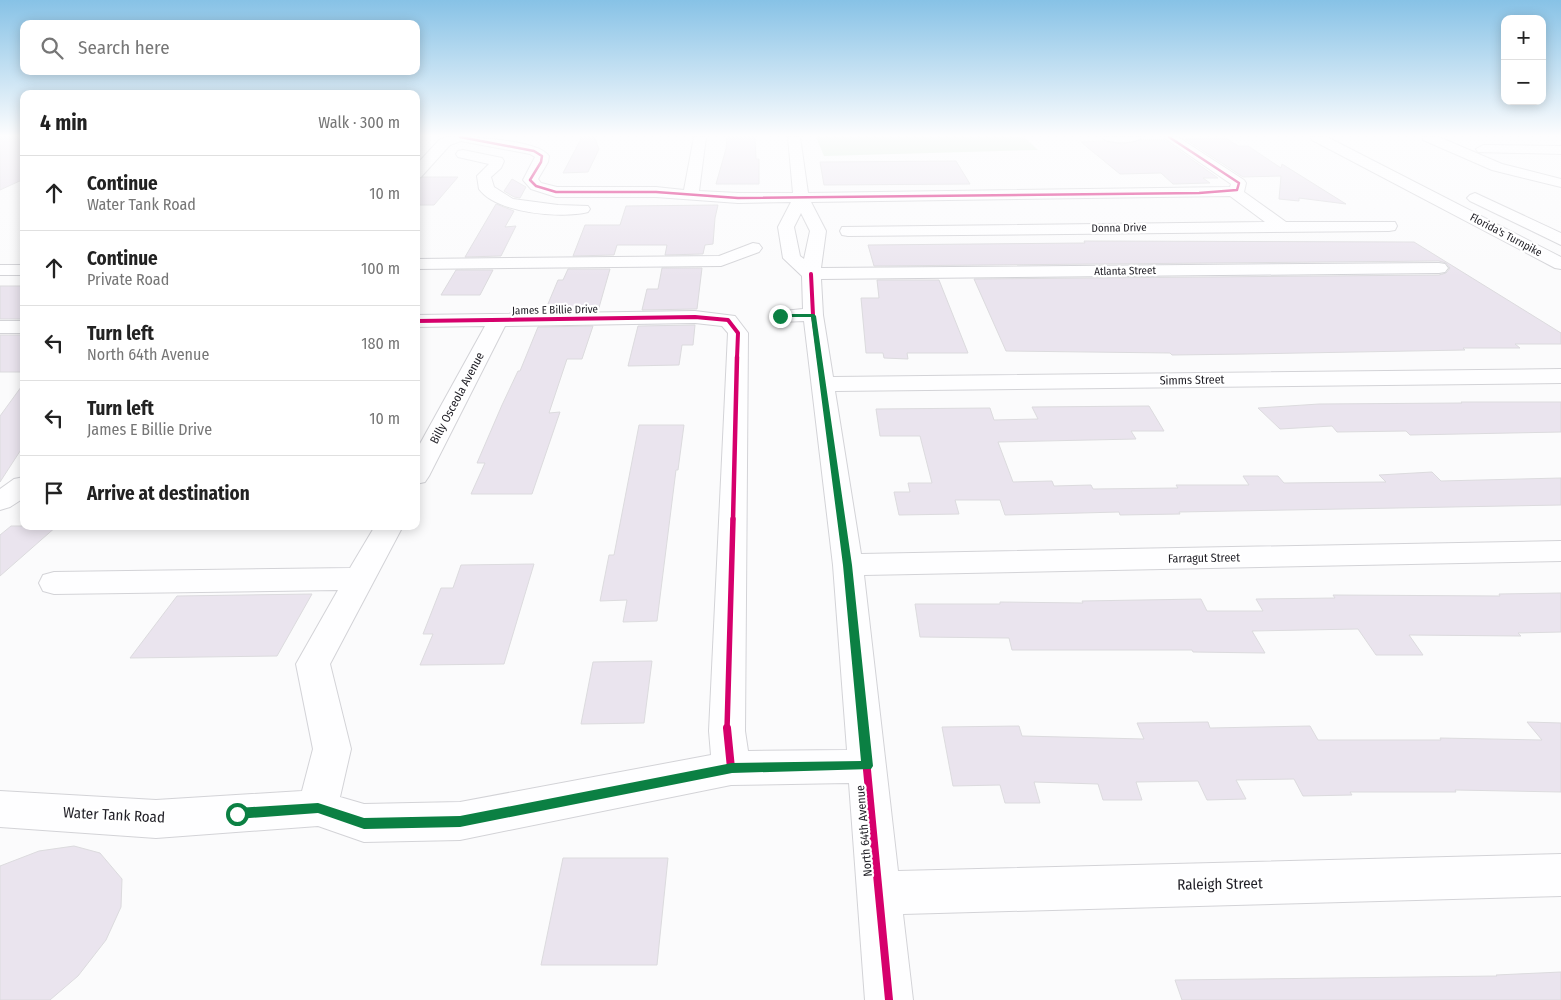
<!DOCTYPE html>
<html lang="en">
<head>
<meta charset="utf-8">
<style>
	body { margin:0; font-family:"Fira Sans Condensed",sans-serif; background:#f6f6f6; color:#222 }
	.controls { position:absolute; right:15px; top:15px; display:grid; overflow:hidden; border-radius:10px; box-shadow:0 2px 12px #0003 }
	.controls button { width:45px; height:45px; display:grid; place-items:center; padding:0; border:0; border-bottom:1px solid #e0e0e0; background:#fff; color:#222; font:25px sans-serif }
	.stop { position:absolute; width:15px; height:15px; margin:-11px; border:4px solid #0b8043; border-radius:50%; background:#fff }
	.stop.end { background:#0b8043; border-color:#fff; box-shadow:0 1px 5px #0008 }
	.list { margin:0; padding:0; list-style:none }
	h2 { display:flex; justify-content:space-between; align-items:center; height:65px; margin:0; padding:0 20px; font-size:21px }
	h2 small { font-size:16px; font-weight:400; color:#767676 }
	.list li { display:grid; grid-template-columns:32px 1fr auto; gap:15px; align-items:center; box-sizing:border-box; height:75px; padding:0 20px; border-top:1px solid #e0e0e0 }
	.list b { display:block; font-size:19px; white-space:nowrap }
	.list p { margin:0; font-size:16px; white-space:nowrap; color:#767676 }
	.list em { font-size:16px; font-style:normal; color:#767676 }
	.icon { flex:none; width:28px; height:28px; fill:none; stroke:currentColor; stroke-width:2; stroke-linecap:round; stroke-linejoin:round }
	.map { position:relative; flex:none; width:1561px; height:1000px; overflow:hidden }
	.search { position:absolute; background:#fff; box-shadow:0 2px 12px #0003; left:20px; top:20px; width:400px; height:55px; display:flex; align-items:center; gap:12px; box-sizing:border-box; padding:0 18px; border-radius:10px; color:#767676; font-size:19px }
	.panel { position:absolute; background:#fff; box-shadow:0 2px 12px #0003; left:20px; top:90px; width:400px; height:440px; border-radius:10px }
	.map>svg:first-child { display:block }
</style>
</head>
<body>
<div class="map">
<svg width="1561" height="1000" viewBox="0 0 1561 1000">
	<rect width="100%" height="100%" fill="#fbfbfc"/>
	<path fill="#d6e8d4" d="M816,137h208l14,13 -214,6z"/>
	<path fill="#eae4ee" stroke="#dcdbde" d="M0,137h24v42l-24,11z
		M582,137h12l5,12 -11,23 -25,1z
		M727,137h28l1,22h3v25h-43l10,-35z
		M1226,138l12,8h10l33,22 1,-4 64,40 -47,-6v3l-20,-2 2,-23 -38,1 -58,-38z
		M1140,140h24l54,38h-15l7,5 -37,1 -12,-11 -41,1 -39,-32 23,-1 18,3z
		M956,161l14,23 -146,1 -4,-23z
		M423,177h35l-24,28h-18v-25z
		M512,179l14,8 -6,11 -6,-1 -10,-6z
		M496,204l18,7 -9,16 11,-1 -15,30 -36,1z
		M718,205l-3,13 -2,26 -8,1 -2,9 -38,1 2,-10h-50l-3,10 -41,1 12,-31h35l6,-19z
		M1084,241l330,1 147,91v11h-46l5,4h-57l2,2 -218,4 -75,1 -2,-2 -164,-2 -32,-72 465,-4 7,-2 4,-5 -4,-5 -7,-2 -565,5 -6,-21 217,-2z
		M662,268h40l-5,41 -55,1 5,-21h11z
		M568,269h42l-12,42h-53l13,-31h5z
		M456,270h37l-13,25h-39z
		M877,280h62l29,73h-61l1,6 -24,-1 -1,-5h-17l-5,-55h18z
		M0,286h24v33h-24z
		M695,325l-2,20h-11l-3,20 -51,1 10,-40z
		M593,326l-11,33h-15l-18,54 11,-1 -28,82h-61l14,-31h-8l25,-58 16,-34h2l18,-44z
		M0,335h24v37h-24z
		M24,383v62l-24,37v-66z
		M1461,402h100v30l-151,3 -4,-4 -69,1 -5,-6 -52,3 -22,-21 61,-4 143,-1z
		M1149,406l15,25h-33l5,8 -138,3 15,40 39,-1 2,5 37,-1 2,4 85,-1 -2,-3h73l-6,-9h35l6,7 102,-1 -7,-7 53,-3 9,9 120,-3v27l-382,7 1,2 -60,1 -1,-3 -114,3 -5,-15h-45l4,14 -60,1 -5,-23h16l-2,-9h24l-12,-47h-40l-4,-27 114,-1 4,12 44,-1 -6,-12z
		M639,425h45l-6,45h-2l-19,151 -34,1 4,-22 -27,1 9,-46h5z
		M11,526h46l-57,50v-41z
		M534,564l-30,100 -84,1 13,-31h-10l18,-46h12l8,-23z
		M1561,593v39l-43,1 3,3 -112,-1 14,20h-47l-18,-26 -106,2 13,22 -72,-1 -1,-2h-180l-3,-12 -89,-1 -5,-33h85v-2l83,1 -1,-2 119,-2 6,12h56l-7,-12 79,-1 -2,-3 167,1 -1,-2z
		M312,594l-35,62 -147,2 47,-62z
		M652,661l-8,62 -63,1 12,-62z
		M1208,722l2,6 100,-2 8,14h123l-1,-2 102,2 -15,-18 34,1v69l-106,-2 1,2h-106l2,3 -49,1 -9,-17 -58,1 10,19 -39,1 -9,-19 -62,1 6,18h-39l-5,-16 -64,-2 6,21h-35l-5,-18 -47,1 -11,-59 77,-1 3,10 122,3 -7,-16z
		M74,846l26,7 22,26 -1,28 -15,33 -28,36 -28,24h-50v-134l39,-15z
		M563,858h105l-11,107h-116z
		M1561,972v28h-379l-7,-20 322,-4 -1,-1z"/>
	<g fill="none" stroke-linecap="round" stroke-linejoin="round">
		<g stroke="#d3d3d7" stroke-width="2">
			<path id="minor" d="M447,137c21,0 89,2 102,19l-1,6 -10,17 3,4 16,4h99l28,3 10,-53h12l-7,54 39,2h55l-5,-56h12l8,56 422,-6 1,-3 -68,-47h15l66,43 2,3 -2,9 42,30h109l2,4 -2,4 -6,1 -541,5 -6,-1 -2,-4 2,-4 423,-5 -35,-26 -419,6 15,29 -5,37 618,-5 6,1 3,4 -3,4 -6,1 -618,6 2,36 10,62 728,-8v14l-726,8 26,163 700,-13v20l-697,14 34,296 663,-17v42l-658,18 10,86h-48l-16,-217 -118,2 -271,55 -96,2 -46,-16 -162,12 -156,-11v-36l156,9 146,-9 11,-42 -17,-85 42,-74 -284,4 -11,-3 -4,-8 4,-8 11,-3 296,-4 25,-42h28l-73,138 21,85 -11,48 24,7 96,-2 251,-47 -2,-24 19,-398 -6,-7 -27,-3 -190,3 -76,150 -4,6 -9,2v-33l69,-125 -69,1v-12l279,-4 40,5 13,17 -3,398 3,20 99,-1 -14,-185 -29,-244 -24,1 -7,-2 -3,-4 3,-4 30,-3 -1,-33 -19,-18 -5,-31 13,-25 -53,1 -82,-6h-100l-25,-8 -8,-9 12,-23 -5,-3 -69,-13 -11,4 -29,32 -5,1v-13l24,-26zM801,213l9,18 -6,28 -4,-3 -6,-29z
				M1101,137h41c-6,7 -35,7 -41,0z
				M1422,137h17l63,27 59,15v8l-69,-17 -69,-30z
				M1483,145l78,1v8l-83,-2 -2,-3z
				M463,150l39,8 2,3 -3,7 -10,9 3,10 19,12 45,6 30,1 2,3 -2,3c-27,7 -92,1 -109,-23l-2,-13 12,-12 -31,-7 -2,-3 2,-3z
				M753,243l6,1 3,4 -3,4 -38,14 -305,3v-10l303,-3z
				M0,265h24v10h-24z
				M0,321h24v12h-24z
				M24,477v21l-14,9 -10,3v-21l14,-10z"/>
		</g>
		<g stroke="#d3d3d7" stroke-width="2">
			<path id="highway" d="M1311,137h16l234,120v12l-6,-1 -243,-128z
				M1475,193l86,40v12l-91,-44 -3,-3 3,-3z"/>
		</g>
		<use href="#minor" fill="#fefeff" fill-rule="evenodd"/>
		<use href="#highway" fill="#fefeff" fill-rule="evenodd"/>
		<g stroke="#fff" stroke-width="4.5">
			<path id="cycleway-far4" d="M460,137l74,14 8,5 -1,6 -11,18 6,6 20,6h100l82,6 461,-5 38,-3 2,-7 -70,-46"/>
		</g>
		<g stroke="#fff" stroke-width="5.5">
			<path id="cycleway-far3" d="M811,274l2,41 6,43
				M416,321l279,-4 33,3 10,13 -1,25"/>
		</g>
		<g stroke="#fff" stroke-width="8">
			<path id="cycleway-far2" d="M819,357l23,163
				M733,520l4,-163"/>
		</g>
		<g stroke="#fff" stroke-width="9">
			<path id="cycleway-far1" d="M841,519l7,46 15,164
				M727,729l6,-210"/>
		</g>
		<g stroke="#fff" stroke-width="11">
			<path id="cycleway" d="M727,728l4,40
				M863,728l26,272"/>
		</g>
		<use href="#cycleway-far4" stroke="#d6006c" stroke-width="2.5"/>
		<use href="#cycleway-far3" stroke="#d6006c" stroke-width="4"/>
		<use href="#cycleway-far2" stroke="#d6006c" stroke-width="4.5"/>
		<use href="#cycleway-far1" stroke="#d6006c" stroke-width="5.5"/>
		<use href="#cycleway" stroke="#d6006c" stroke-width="8"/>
	</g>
	<linearGradient id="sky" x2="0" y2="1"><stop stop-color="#87c2e6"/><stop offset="0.49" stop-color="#fdfdfe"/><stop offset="1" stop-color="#fdfdfe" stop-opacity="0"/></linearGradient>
	<rect width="1561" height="277" fill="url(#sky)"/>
	<path fill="#0b8043" d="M780,314h34l2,2 36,249 21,201 -2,3 -139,4 -272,54 -96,2 -46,-16 -81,6 -4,-2 -2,-3 2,-4 4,-2 81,-5 46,15 96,-2 272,-53 129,-2 -18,-196 -32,-248h-33z"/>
	<g text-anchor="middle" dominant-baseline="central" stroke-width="4.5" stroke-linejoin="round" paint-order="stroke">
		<g font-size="11" fill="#201f26" stroke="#fff">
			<text transform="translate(1119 228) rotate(-1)">Donna Drive</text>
			<text transform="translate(1506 235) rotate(28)">Florida's Turnpike</text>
			<text transform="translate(1125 271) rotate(-1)">Atlanta Street</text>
			<text transform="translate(555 310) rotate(-1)">James E Billie Drive</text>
		</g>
		<g font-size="12" fill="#201f26" stroke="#fff">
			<text transform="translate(1192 380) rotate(-1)">Simms Street</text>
			<text transform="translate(457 398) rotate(-62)">Billy Osceola Avenue</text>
			<text transform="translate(1204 558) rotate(-1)">Farragut Street</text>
			<text transform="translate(864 831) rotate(-95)">North 64th Avenue</text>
		</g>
		<g font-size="15" fill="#201f26" stroke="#fff">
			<text transform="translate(114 815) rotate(3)">Water Tank Road</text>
			<text transform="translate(1220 884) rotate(-1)">Raleigh Street</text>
		</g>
	</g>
</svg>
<div class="controls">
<button>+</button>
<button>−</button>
</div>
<div class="stop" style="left:237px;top:814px"></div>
<div class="stop end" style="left:780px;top:316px"></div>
<div class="search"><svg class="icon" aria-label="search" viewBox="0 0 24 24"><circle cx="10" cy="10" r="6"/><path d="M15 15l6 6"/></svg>Search here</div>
<section class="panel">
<h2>4 min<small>Walk · 300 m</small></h2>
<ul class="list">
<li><svg class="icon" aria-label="ahead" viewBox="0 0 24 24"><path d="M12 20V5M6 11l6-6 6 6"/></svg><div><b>Continue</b><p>Water Tank Road</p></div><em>10 m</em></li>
<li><svg class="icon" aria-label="ahead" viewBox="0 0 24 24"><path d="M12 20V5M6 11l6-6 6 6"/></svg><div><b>Continue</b><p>Private Road</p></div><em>100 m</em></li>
<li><svg class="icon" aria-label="left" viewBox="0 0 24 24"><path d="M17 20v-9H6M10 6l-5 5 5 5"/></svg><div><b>Turn left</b><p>North 64th Avenue</p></div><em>180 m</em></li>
<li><svg class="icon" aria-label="left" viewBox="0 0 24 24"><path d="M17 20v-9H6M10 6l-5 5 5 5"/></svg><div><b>Turn left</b><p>James E Billie Drive</p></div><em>10 m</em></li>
<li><svg class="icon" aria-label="arrive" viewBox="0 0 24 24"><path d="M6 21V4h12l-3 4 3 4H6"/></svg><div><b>Arrive at destination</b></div></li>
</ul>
</section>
</div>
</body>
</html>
